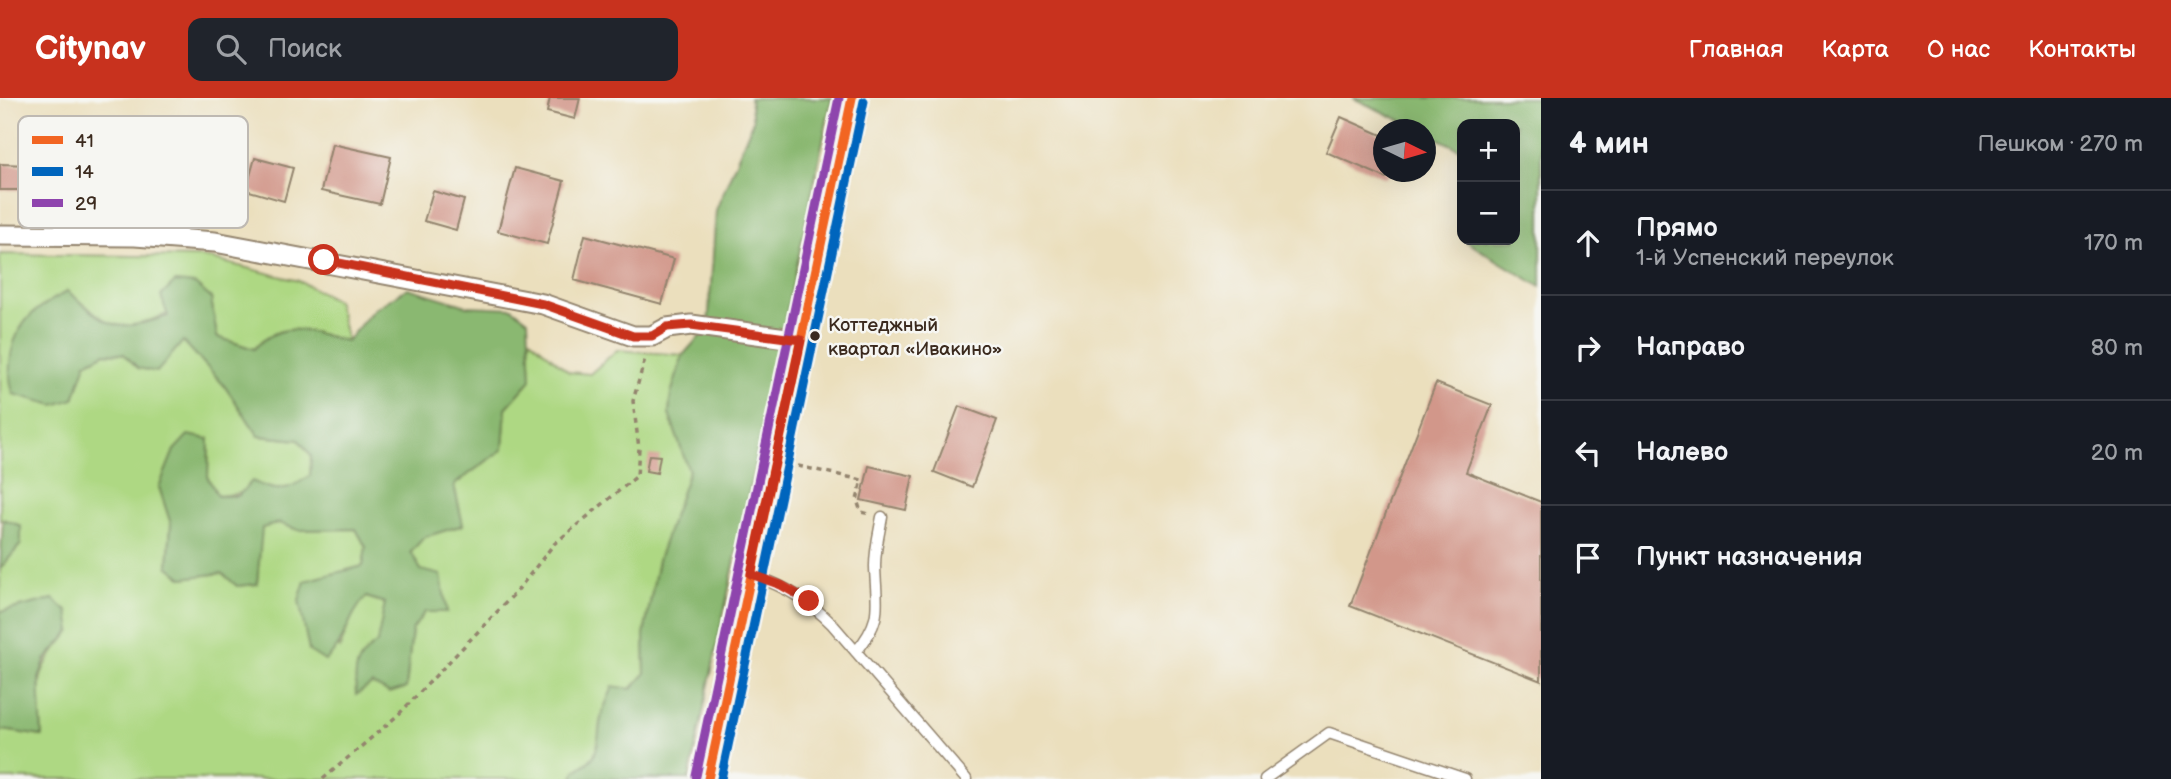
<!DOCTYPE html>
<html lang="ru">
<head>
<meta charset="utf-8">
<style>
	body { margin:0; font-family:"Balsamiq Sans",sans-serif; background:#20242c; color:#f1f3f6 }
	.controls { position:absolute; right:21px; top:21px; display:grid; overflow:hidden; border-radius:14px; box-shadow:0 7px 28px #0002 }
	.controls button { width:63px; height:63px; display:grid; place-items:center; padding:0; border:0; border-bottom:2px solid #363941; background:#171b24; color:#f1f3f6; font:35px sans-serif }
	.compass { position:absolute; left:1373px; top:21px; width:63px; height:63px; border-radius:50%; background:#171b24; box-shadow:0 7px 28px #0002; rotate:95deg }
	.stop { position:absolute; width:21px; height:21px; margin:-16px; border:5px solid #c8321e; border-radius:50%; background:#fff }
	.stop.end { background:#c8321e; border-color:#fff; box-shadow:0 2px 7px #0008 }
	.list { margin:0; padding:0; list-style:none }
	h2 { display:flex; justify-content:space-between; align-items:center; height:91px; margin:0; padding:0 28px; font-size:30px }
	h2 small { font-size:23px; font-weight:400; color:#9ea1a6 }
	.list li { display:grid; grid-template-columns:46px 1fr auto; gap:21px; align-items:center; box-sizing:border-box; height:105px; padding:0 28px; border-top:2px solid #363941 }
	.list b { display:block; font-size:26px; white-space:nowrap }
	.list p { margin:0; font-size:23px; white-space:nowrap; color:#9ea1a6 }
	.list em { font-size:23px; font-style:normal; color:#9ea1a6 }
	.icon { flex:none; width:38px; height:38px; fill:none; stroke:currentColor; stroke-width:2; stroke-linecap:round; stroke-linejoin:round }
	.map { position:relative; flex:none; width:1541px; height:681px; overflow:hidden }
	header { display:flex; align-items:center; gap:42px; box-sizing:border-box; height:98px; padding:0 35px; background:#c8321e; color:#fff }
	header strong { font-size:33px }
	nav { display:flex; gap:38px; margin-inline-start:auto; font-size:24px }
	.search { width:490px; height:63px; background:#20242c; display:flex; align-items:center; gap:18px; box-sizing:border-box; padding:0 24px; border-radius:14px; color:#9ea1a6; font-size:26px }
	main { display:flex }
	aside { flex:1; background:#171b24 }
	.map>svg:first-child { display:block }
</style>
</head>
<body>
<header>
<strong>Citynav</strong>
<div class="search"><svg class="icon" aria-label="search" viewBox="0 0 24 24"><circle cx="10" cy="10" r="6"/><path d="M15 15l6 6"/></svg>Поиск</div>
<nav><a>Главная</a><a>Карта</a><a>О нас</a><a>Контакты</a></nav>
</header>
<main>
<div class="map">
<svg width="1541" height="681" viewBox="0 0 1541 681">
	<rect width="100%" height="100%" fill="#f6f6f2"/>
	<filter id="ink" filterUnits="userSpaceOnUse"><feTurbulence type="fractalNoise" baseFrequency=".0143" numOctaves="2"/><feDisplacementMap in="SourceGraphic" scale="14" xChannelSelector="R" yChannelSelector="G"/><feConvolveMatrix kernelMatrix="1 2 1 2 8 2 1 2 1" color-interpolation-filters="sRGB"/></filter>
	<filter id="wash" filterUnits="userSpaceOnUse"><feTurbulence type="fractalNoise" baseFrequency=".00686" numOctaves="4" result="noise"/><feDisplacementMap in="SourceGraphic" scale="28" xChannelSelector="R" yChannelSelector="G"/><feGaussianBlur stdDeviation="1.57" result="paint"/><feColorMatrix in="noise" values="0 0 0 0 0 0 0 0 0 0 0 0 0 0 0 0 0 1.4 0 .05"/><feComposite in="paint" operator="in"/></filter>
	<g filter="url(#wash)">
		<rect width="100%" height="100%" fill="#ebdfbd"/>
		<path fill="#aed883" stroke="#748150" stroke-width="2" d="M0,156l203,3 96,24 38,20 10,40c-37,-8 -63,-25 -93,8l-37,-12 -6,-39 -79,29 -20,-1 -45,-35 7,108 12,-36 19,-10 19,1 14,14 45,-28 40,44 36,52 40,4 12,16v20l-19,11 -75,9 -9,-18 1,-39 -50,48 12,37 -3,42 15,12 39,-5 15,13 20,-2 4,-56 18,-5 19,7 58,-1 10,18 -3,19 -58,15 35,67 14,-38 12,-13 19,6 -13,81 34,4 6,-58 13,-18 -4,-42 -11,-18 14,-15 39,-12 -9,-40 49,-36 3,-41 25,-28 -2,-42 40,34 21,2 27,-24 66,5 -12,39 -2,20 20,57 -31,90 -14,74 1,39 -45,48c-1,26 -1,35 -25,49l-2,8h-573v-46l3,-3 39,6c-3,-57 -11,-60 29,-105l-18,-32 -53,13v-43l21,-25v-18l-18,-7 -3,2z"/>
		<path fill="#8ab871" stroke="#627148" stroke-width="2" d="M750,0h82l-143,681h-116l2,-8c26,-15 21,-21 25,-47 1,-13 9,-26 13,-38l19,3 13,-15 -1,-39 14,-75 31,-89 -20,-57 2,-20 12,-39 25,-28 8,-117 37,-89z
			M1353,0h188v189l-77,-47h51v-116h-53v26l-36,-17v-3l-7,-1z
			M175,184l20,2 16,14 6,39 37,12c30,-32 55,-16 93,-8l26,-31 35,-22 59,18 45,2 16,12 3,60 -25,28 -3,41 -49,36 9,40 -39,12 -13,15 10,18 20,5 6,37h-22l-13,18 -6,58 -17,5 -17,-9 -16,11c-2,-26 -1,-36 21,-52l8,-40 -19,-6c-20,21 -19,45 -41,64l-16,-10 -10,-51 6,-19 58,-15 3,-19 -10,-18 -58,1 -19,-7 -17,5 -5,56 -20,2 -15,-13 -39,5 -15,-12 3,-42 -12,-37 15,-37 14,-15 21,4 -1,39 10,18h20l14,-15c26,13 34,10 58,-5l1,-20 -12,-16 -40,-4 -36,-52 -40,-43 -26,31 -19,-4 -14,-14 -19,-1 -19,10 -12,36 -20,6 -41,-11c-7,-25 -3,-58 17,-78 10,-10 25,-17 37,-25 46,36 42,43 101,25l-7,-20z
			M3,421l18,7v18l-21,25z
			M53,501l15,13 3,19 -26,29 -6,19 3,57 -39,-6 -3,3v-121z"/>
		<g id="blocks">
			<path fill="#d2978a" d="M550,0h30l-5,21 -28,-7z
				M1341,19l43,19v36h5l-3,6 -60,-26z
				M332,46l59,13 -11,47 -59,-13z
				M255,60l38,10 -9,33 -38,-11z
				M0,66l29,1 -1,25h-28z
				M515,70l49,13 -17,63 -49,-13z
				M433,93l31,9 -8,30 -32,-9z
				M585,137l89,24 -12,45 -88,-24z
				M1436,285l56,22 -26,67 75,30v179l-191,-75z
				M959,308l38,14 -25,67 -38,-15z
				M649,357l11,1 -3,17 -11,-2z
				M869,368l44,10 -7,34 -45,-10z"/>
		</g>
	</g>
	<g filter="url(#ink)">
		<use href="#blocks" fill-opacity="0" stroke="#93846e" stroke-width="2"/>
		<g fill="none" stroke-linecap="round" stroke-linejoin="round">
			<g stroke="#93846e" stroke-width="13">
				<path id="service" d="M755,478c31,11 54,25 77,48l134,155
					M856,554c28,-34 20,-46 19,-86 0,-17 4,-33 7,-49
					M1265,681l64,-46 136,46"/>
			</g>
			<g stroke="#93846e" stroke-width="23">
				<path id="minor" d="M0,137l135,1 80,6 328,62 90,32h19l15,-8 24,-3 110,15"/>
			</g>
			<g stroke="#93846e" stroke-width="32">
				<path id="secondary" d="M708,681l144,-681"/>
			</g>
			<path stroke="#93846e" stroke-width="3.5" stroke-dasharray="5 5" stroke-linecap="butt" d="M798,368l64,14 -5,20 4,12 9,2
				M323,681l75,-64 119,-124 37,-47 83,-68 2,-28 -6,-47 13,-46"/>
			<use href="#service" stroke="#fff" stroke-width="10"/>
			<use href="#minor" stroke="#fff" stroke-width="19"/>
			<use href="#secondary" stroke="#f9e7c3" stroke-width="28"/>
			<g stroke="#f6f6f2" stroke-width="14">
				<path id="bus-1" d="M708,681l144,-681"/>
			</g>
			<g stroke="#f6f6f2" stroke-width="14">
				<path id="bus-2" d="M721,681l143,-678"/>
			</g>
			<g stroke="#f6f6f2" stroke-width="14">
				<path id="bus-3" d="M696,678l143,-678"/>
			</g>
			<use href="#bus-1" stroke="#f26522" stroke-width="9"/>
			<use href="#bus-2" stroke="#0065bd" stroke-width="9"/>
			<use href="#bus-3" stroke="#8e44ad" stroke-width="9"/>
		</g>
	</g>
	<g fill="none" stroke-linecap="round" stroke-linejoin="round" filter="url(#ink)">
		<path stroke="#c8321e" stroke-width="9" d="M324,162l219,44 90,32h19l15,-9 24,-2 110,15 -50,234 30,11 28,16"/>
	</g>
	<circle fill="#3b2a1e" stroke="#f6f6f2" stroke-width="2.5" cx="815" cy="238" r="6"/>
	<g text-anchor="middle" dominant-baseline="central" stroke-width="5" stroke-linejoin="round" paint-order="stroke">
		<g font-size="19" fill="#3b2a1e" stroke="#f6f6f2" text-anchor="start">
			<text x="828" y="227">Коттеджный<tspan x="828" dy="24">квартал «Ивакино»</tspan></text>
		</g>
	</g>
	<rect x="18" y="18" width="230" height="112" rx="10" fill="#f6f6f2" stroke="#beb9b2" stroke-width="2"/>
	<rect x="32" y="38" width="31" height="8" fill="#f26522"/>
	<rect x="32" y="69" width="31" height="9" fill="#0065bd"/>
	<rect x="32" y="101" width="31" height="8" fill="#8e44ad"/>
	<g font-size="19" fill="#3b2a1e">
		<text x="75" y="49">41</text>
		<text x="75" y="80">14</text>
		<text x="75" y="112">29</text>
	</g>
</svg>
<div class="controls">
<button>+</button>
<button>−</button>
</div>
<svg class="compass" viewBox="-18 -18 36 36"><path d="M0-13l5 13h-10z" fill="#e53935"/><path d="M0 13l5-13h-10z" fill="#9ea1a6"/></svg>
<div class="stop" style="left:324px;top:162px"></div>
<div class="stop end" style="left:809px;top:503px"></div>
</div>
<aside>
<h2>4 мин<small>Пешком · 270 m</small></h2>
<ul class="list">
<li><svg class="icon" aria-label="ahead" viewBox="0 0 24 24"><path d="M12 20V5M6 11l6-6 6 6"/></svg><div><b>Прямо</b><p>1-й Успенский переулок</p></div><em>170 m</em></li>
<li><svg class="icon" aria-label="right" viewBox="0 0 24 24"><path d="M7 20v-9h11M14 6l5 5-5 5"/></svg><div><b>Направо</b></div><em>80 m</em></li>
<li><svg class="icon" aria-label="left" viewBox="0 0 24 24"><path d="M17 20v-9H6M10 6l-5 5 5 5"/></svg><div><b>Налево</b></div><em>20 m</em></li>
<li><svg class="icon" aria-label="arrive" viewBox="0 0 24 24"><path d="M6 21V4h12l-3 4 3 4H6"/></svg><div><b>Пункт назначения</b></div></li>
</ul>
</aside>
</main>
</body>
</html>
